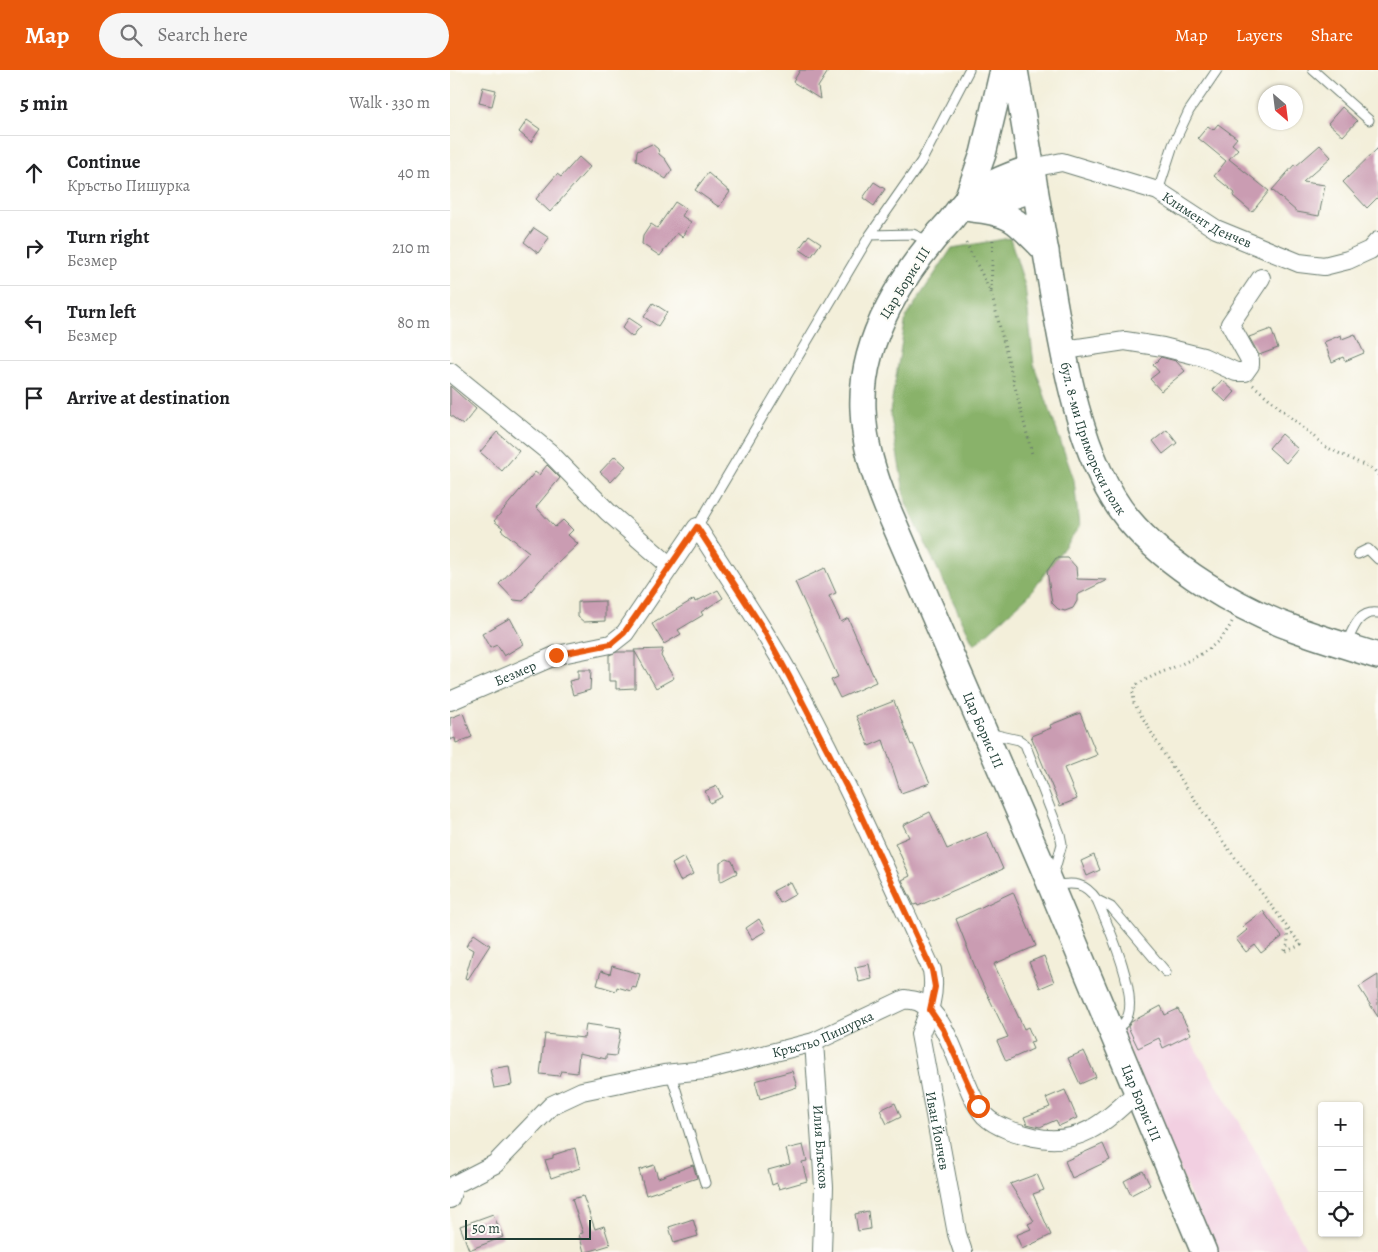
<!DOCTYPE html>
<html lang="en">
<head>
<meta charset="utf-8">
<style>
	body { margin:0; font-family:Alegreya,serif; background:#f6f6f6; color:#202124 }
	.controls { position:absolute; right:15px; bottom:15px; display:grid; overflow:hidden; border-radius:5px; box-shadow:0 1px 4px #0004 }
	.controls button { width:45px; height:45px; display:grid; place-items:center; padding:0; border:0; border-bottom:1px solid #e0e0e0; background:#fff; color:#202124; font:25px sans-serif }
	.compass { position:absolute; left:808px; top:15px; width:45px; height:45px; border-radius:50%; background:#fff; box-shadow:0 1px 4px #0004; rotate:152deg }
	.scale { position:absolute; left:15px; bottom:12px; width:126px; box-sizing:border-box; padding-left:5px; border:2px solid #1f3d34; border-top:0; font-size:14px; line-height:18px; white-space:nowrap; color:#1f3d34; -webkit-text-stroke:4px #fdfcf7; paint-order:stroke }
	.stop { position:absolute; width:15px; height:15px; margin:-11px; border:4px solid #ea580c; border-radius:50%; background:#fff }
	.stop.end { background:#ea580c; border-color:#fff; box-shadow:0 1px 5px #0008 }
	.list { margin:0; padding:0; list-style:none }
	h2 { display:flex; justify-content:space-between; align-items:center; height:65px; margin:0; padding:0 20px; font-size:21px }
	h2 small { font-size:16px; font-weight:400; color:#757577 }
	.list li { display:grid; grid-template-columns:32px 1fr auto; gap:15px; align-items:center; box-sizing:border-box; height:75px; padding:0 20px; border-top:1px solid #e0e0e0 }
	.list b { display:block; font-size:19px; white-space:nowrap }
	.list p { margin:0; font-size:16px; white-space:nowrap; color:#757577 }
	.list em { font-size:16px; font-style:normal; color:#757577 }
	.icon { flex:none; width:28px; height:28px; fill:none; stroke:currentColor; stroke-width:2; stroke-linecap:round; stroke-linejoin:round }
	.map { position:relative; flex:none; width:928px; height:1182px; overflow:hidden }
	header { display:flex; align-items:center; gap:30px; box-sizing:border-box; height:70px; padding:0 25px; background:#ea580c; color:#fff }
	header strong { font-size:24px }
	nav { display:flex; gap:28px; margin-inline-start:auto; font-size:18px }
	.search { width:350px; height:45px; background:#f6f6f6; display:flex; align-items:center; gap:12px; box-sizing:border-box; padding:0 18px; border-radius:28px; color:#757577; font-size:19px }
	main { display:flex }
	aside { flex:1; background:#fff }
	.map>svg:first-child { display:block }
</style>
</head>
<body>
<header>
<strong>Map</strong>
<div class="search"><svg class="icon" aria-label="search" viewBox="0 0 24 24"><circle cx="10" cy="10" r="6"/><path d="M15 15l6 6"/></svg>Search here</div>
<nav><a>Map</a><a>Layers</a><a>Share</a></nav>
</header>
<main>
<aside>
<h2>5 min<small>Walk · 330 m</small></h2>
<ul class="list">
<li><svg class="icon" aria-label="ahead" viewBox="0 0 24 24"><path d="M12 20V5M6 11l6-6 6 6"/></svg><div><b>Continue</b><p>Кръстьо Пишурка</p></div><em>40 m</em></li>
<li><svg class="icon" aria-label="right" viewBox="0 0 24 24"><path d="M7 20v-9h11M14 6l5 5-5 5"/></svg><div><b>Turn right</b><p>Безмер</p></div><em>210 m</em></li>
<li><svg class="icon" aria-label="left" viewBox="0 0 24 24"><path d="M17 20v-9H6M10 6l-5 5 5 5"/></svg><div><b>Turn left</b><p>Безмер</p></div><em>80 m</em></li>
<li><svg class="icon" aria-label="arrive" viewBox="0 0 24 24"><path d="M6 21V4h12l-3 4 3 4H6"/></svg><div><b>Arrive at destination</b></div></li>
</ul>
</aside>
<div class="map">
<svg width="928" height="1182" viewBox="0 0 928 1182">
	<rect width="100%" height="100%" fill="#fdfcf7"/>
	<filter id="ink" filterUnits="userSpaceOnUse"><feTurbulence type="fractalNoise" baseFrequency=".02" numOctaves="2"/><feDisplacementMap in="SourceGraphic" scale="10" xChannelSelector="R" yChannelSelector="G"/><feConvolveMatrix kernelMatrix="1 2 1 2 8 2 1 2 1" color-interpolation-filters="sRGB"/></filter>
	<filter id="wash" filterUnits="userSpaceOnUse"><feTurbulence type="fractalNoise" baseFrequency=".0096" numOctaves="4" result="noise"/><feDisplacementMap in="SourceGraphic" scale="20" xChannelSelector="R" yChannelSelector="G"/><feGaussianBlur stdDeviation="1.12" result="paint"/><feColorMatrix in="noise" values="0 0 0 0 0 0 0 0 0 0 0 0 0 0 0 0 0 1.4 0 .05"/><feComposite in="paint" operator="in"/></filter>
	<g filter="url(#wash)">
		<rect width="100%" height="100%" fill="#f3efda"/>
		<path fill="#f2cfe1" d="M721,937l87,148 50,97h-94l-93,-221z"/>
		<path fill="#89b26a" stroke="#54784f" d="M560,168l15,48 9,79 40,115 5,47 -50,68 -55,50 -68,-142 -16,-91 16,-95 46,-69z"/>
		<g id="blocks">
			<path fill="#ca9cb2" d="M350,0h29l-11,17 2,12 -27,-17z
				M33,17l13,3 -4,16 -13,-3z
				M892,37l15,14 -14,15 -15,-13z
				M77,50l13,9 -9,13 -12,-10z
				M768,54l19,14 -5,6 6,5 -9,10 40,32 -17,21 -19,-16 2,-3 -21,-17 12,-15 -28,-23 10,-12 5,4z
				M202,74l6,5 1,5 6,5 7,11 -6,9 -30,-19 1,-9z
				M870,75l11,12 -28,25 22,3 -6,31 -22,-4 -25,-22 22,-25 2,1z
				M928,78v49l-11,11 -24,-26z
				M129,87l11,10 -40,45 -14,-13 21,-25 4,3z
				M258,103l22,19 -11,15 -24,-17z
				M424,112l11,7 -11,17 -11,-8z
				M225,132l11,7 -4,7 9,6 -9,15 -5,-4 -17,23 -18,-12 1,-8 8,-12 6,4z
				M84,158l15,10 -11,15 -14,-11z
				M359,165l12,8 -10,14 -12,-8z
				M203,233l14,9 -9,14 -14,-9z
				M179,248l12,8 -9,11 -10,-9z
				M821,259l7,19 -19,7 -10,-18z
				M905,264l9,19 -19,8 -2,-4 -11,5 -8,-20 17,-7 1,4z
				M711,287l15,4 9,10 -24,20 -11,-12 9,-7 -6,-7z
				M772,310l13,12 -9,10 -13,-12z
				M0,316l26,23 -13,16 -13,-10z
				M717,360l10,13 -14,11 -10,-13z
				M47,362l22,19 -17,20 -22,-19z
				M831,364l17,15 -12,14 -17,-15z
				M165,386l11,10 -15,16 -11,-10z
				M97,395l13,13 -24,29 19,20 8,-7 10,10 -5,5 10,9 -39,37 -16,20 -9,-1 -15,-16 30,-32 -28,-22 2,-2 -9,-7 41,-49 4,3z
				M606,488h12l8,9 1,12 30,1 -30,15v6l-4,7 -8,3 -7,-2 -6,-6 -5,-32z
				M375,498l11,25 -7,3 12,26 7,-4 28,64 -36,16 -9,-18 7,-3 -43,-95z
				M268,520l5,8 -22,14 2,3 -25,15 3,4 -17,10 -12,-20 42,-25 1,3z
				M155,531v20l-21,1 -6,-5v-15z
				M60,548l14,26 -20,12 -7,-11 -7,3 -8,-14z
				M213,579l-2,7 13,22 -18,10 -22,-38z
				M167,582h18v36l-19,1v-8h-7v-26z
				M128,600h13l-1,20 -17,5 -4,-14 9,-2z
				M444,631l17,44 2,-1 17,39 -29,10 -18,-53 -14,6 -13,-30z
				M13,643l9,24 -16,6 -1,-5 -5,2v-22z
				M630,643l17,42 -33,13 13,31 -17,7 -29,-70 20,-8 -1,-3z
				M267,716l5,11 -12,6 -5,-12z
				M480,742l17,37 40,-17 16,37 -85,37 -1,-2 -3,1 -12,-25 8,-4 -15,-33 14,-6 -6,-12z
				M644,785l6,15 -13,6 -6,-15z
				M234,787l9,17 -13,7 -8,-17z
				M277,789l5,2 5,12 -17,9v-19z
				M340,812l6,12 -16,9 -7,-12z
				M563,822l23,54 -42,18 30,65 4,-2 6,14 -4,1 3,7 -27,12 -9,-20 11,-4 -29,-60 -23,-58z
				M813,841l19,26 -21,16 -6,-8 -9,7 -10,-13 11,-9 -4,-4z
				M309,849l7,12 -14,8 -6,-11z
				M24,864l16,11 -22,34 -3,-1 8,-28 -7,-4z
				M594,886l10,26 -14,6 -11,-26z
				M419,894l3,15 -13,3 -4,-15z
				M162,896l28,8 -4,14 -4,-1 -1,4 -14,-4 -1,4 -19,-6 4,-14 9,3z
				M928,905v42l-19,-30z
				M711,936l4,9 13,-6 13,25 -28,14 -4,-10 -21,10 -10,-21 3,-5z
				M136,954l35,5 -5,27 -10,-1v4l-27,-6 -2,20 -16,-2 -2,5 -19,-2 5,-40 39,4z
				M634,981l12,26 -16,7 -12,-26z
				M59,996l3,19 -18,3 -4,-19z
				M342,1001l5,16 -37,12 -5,-18z
				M615,1020l12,28 -18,8 -3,-6 -16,7 -13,-3 -3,-7 26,-10 -4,-9z
				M445,1033l6,14 -14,7 -7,-14z
				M653,1074l7,16 -38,18 -7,-17z
				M353,1075l4,16 -5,1 5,19 -28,8 -2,-6 -5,2 -4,-15 22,-6 -4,-15z
				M125,1078l5,20 -29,10 -6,-18 8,-2v-3z
				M204,1095l4,13 35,-13 4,13 -51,17 -7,-25z
				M693,1101l7,14 -19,10 -7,-14z
				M587,1104l7,16 -11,4 18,41 -29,14 -6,-14 15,-6 -3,-5 6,-3 -24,-37z
				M133,1126l12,33 9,-3 6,19 -23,7h-3l-5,-18 4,-1 -11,-34z
				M418,1141l2,18 -12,2 -3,-17z
				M43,1144l10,23 -34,13 -9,-24z
				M243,1149l5,17 -24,7 -5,-16z"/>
		</g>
	</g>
	<g filter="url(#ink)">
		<use href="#blocks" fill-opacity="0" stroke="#697b6e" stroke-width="1"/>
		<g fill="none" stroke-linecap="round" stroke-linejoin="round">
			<g stroke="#697b6e" stroke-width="11">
				<path id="lane" d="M863,0l56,50
					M708,121l15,-46 16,-34 28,-41
					M420,165l51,-73 48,-92
					M247,457l173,-292 43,-1 17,8
					M908,484l10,-5 10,10
					M896,574c7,-14 12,-34 32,-31
					M538,663l31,7 6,4 35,90 2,10 -9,32
					M603,816c20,-4 32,-4 44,14 10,23 45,100 28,121 -2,4 -9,7 -12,9
					M647,830l14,7 55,65
					M221,1004l34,109"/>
			</g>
			<g stroke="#697b6e" stroke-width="20">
				<g id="street">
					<path id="s1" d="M581,98l31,-6 96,29 58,38 83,34 25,3 24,-6 22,-10 8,-9"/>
					<path d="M615,280l60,-9 38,6 40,10 33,15h9l5,-7v-5l-20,-36 31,-46"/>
					<path d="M0,302l99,80 59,60 62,54"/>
					<path id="s2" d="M0,631l107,-46 54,-11 14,-11 72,-106c31,49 64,97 92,147 53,96 97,197 143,296 4,24 -3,42 -12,64l37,200 6,18"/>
					<path id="s3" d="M364,972l10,145 -2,65"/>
					<path id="s4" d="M0,1129l4,-14 41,-21 57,-59 30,-14 82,-17 41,-4 109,-28 91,-43c4,1 10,1 14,3 35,18 41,86 66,114 12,12 33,17 49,21 45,10 71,-15 102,-44"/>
				</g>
			</g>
			<g stroke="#697b6e" stroke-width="28">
				<g id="secondary">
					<path id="s5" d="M565,0c10,61 21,122 31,183 14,81 29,202 82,266 39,47 110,90 167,110 27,10 55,18 83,27"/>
					<path id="s6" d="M581,98c-22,7 -43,15 -61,29 -8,6 -13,16 -20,24 -45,48 -90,118 -87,188 1,35 11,66 24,98l155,358 162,387"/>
					<path d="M517,129l16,-45 20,-84"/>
					<path d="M525,138l60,-19"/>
					<path d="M522,139c42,4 45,13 74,42"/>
				</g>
			</g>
			<path stroke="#697b6e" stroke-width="3" stroke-dasharray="1 4" stroke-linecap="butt" d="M516,173l25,49 41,162
				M541,221l2,-55
				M803,315l73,62 48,23 4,5
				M782,552c-19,38 -63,43 -96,63l-3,8 1,10 30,51 60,89 77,102 -17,7 4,-8 -1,-16"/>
			<use href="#lane" stroke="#fff" stroke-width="9"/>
			<use href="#street" stroke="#fff" stroke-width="18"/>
			<use href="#secondary" stroke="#fff" stroke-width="25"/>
		</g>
	</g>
	<g fill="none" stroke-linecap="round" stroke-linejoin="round" filter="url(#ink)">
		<path stroke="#ea580c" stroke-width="6" d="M106,585l55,-11 13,-11 73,-106 65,100 27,49 69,133 74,161 3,17 -5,23 13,19 35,77"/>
	</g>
	<g text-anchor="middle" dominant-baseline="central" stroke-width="4.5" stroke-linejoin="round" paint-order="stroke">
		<g font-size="14" fill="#1f3d34" stroke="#fdfcf7">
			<text stroke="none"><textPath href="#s1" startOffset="189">Климент Денчев</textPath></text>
			<text transform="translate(455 213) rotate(-58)">Цар Борис III</text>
			<text stroke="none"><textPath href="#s5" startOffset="378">бул. 8-ми Приморски полк</textPath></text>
			<text stroke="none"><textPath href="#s2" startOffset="71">Безмер</textPath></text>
			<text stroke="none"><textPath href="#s6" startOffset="656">Цар Борис III</textPath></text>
			<text stroke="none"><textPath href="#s4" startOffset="424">Кръстьо Пишурка</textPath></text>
			<text stroke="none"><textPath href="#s6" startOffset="1061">Цар Борис III</textPath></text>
			<text stroke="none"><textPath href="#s2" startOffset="984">Иван Йончев</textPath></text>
			<text stroke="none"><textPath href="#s3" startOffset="105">Илия Блъсков</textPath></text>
		</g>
	</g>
</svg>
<div class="controls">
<button>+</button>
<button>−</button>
<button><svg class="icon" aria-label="locate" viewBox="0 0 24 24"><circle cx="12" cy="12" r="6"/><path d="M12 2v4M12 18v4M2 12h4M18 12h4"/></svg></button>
</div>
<svg class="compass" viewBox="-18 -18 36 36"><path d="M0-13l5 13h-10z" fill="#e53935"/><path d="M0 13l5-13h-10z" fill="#757577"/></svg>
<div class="scale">50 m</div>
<div class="stop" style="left:528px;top:1036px"></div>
<div class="stop end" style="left:106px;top:585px"></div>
</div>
</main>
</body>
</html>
